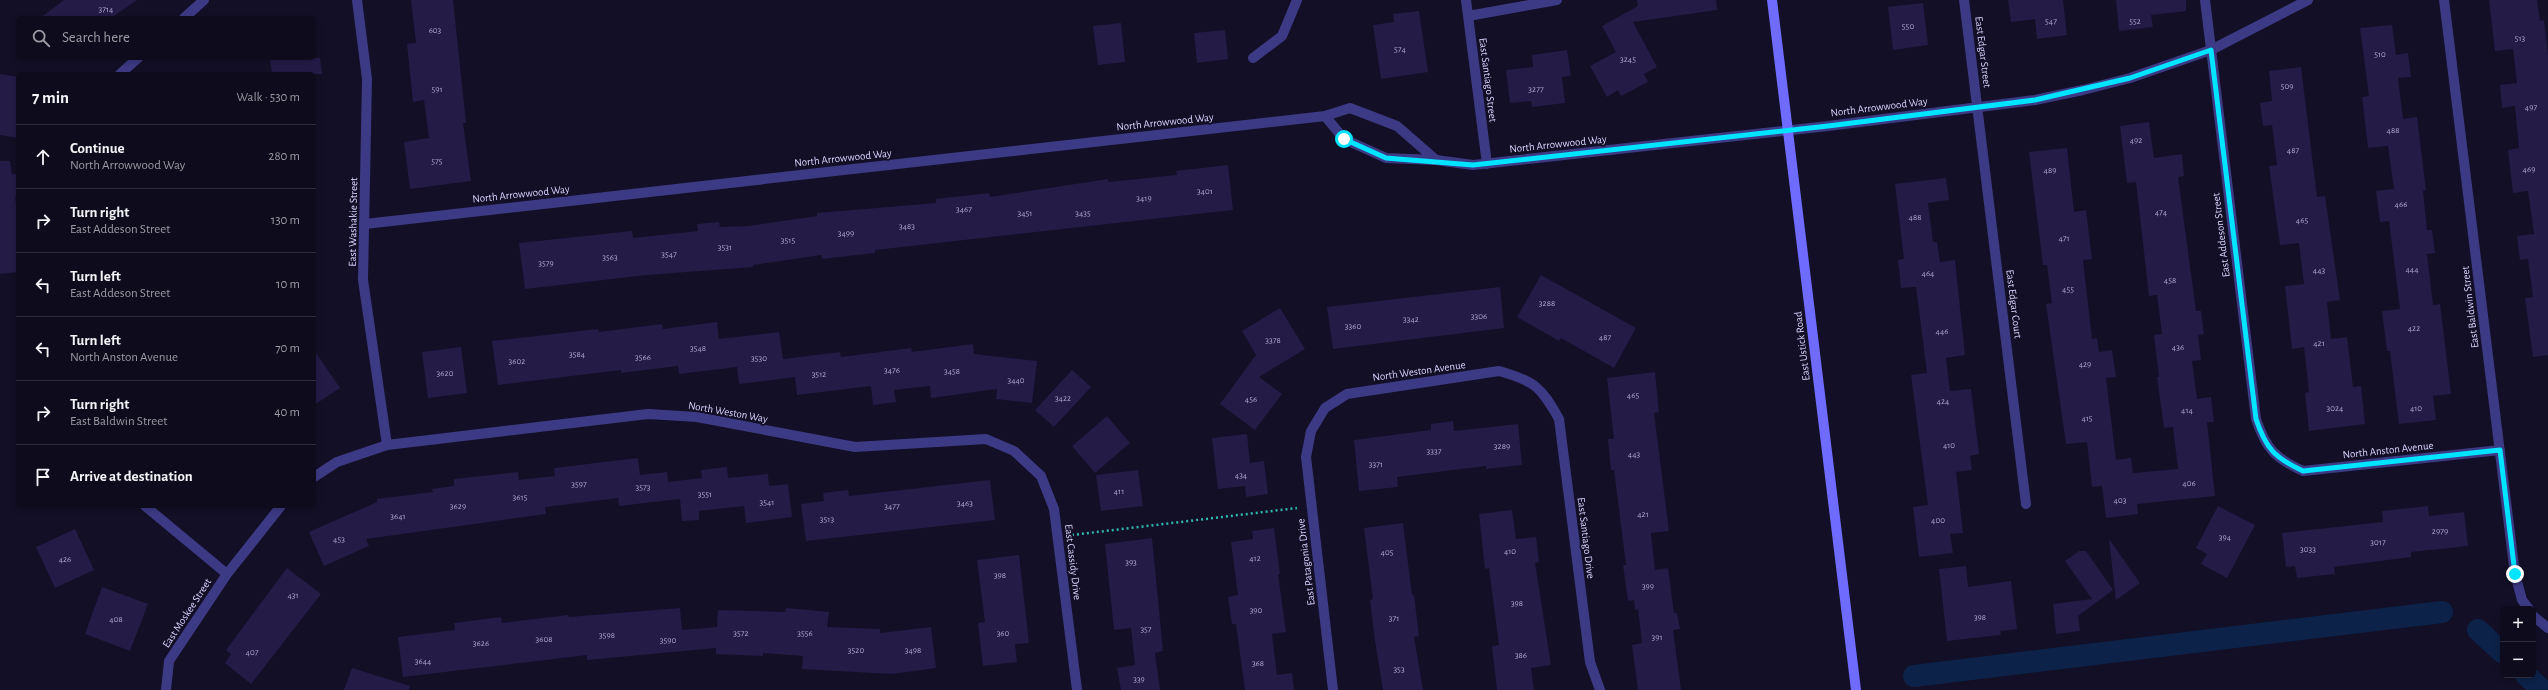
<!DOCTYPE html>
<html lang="en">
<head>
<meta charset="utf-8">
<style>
	body { margin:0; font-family:"Alegreya Sans",sans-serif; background:#171425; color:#f1f3f6 }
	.controls { position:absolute; right:12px; bottom:12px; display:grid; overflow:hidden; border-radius:6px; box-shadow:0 2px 6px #0003 }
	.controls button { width:36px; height:36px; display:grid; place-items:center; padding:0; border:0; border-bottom:1px solid #2e2b3b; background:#0e0b1c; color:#f1f3f6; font:20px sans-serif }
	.stop { position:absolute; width:12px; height:12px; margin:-9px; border:3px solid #00e5ff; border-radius:50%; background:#fff }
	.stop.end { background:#00e5ff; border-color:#fff; box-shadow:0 1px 4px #0008 }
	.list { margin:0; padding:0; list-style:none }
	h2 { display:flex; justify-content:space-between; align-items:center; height:52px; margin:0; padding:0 16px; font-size:17px }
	h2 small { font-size:13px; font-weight:400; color:#9b9ba3 }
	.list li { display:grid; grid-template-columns:26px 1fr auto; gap:12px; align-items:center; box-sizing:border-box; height:64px; padding:0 16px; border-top:1px solid #2e2b3b }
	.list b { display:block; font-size:15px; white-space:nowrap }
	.list p { margin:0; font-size:13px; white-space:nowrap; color:#9b9ba3 }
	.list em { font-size:13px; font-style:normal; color:#9b9ba3 }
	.icon { flex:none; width:22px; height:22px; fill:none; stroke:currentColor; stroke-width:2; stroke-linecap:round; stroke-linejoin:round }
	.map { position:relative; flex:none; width:2548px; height:690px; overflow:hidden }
	.search { position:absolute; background:#0e0b1c; box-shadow:0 2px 6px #0003; left:16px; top:16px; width:300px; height:44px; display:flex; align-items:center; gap:10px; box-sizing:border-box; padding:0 14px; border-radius:6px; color:#9b9ba3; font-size:15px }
	.panel { position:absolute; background:#0e0b1c; box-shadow:0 2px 6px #0003; left:16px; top:72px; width:300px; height:436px; border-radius:6px }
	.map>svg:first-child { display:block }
</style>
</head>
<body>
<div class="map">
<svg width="2548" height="690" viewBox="0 0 2548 690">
	<rect width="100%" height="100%" fill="#130f26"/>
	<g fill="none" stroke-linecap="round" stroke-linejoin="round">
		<path stroke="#0c2248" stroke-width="22" d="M2478,630l25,23
			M2526,675l16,15
			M1914,676l528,-64"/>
	</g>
	<path fill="#241b47" d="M64,0h73l-26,18h-71z
		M411,0h42l13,123h-3l8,58 -61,8 -6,-47 25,-4 -5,-38 -11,2 -6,-58 9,-1z
		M1637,0h79l1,10 -84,12 24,45 -13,7 4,8 -27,14 -3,-6 -11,7 -17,-31 26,-14 -14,-26 36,-20z
		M2008,0h55l4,35 -30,4 -2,-20 -24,3z
		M2116,0h70v11l-35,4 2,12 -34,4z
		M2489,0h48l3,21 4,-1 4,35v300l-15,2 -8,-59 8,-1 -5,-38 -8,1 -3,-24 17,-2 -6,-43 -15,2 -5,-43 11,-2 -4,-42 -13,2 -2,-23 17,-2 -4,-34 -18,2z
		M1923,3l5,42 -35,5 -5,-43z
		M1419,11l9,61 -47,7 -8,-54 21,-3 -1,-8z
		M1121,23l4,39 -27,3 -5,-39z
		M2392,25l4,30 12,-2 3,24 -13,1 5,41 14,-2 9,73 -3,1 4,39h5l3,23 -8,1 6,51 7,-1 11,90 -18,2 3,24 -37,4 -9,-73h-3l-5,-40 18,-2 -11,-88 -9,1 -4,-31 18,-2 -6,-43 -20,2 -6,-51 7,-1 -9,-68z
		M1225,30l3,29 -31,4 -3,-30z
		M1567,50l4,26 -9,1 3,26 -33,4 -1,-6 -21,2 -4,-33 27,-3 -1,-12z
		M270,58h50l2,16h-50z
		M2301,67l16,130 8,-1 15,104 -13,2 4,37 16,-2 6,50 8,-1 4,38 -56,7 -4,-38 4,-1 -5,-45 -12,2 -7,-63 19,-2 -5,-41 -19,2 -11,-79 8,-1 -5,-40 -9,1 -3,-23 12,-2 -3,-30z
		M0,74l18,3v61l-18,-3z
		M2149,122l5,36 28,-4 2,22 -6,1 18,134h5l3,23 -6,1 3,25 -9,1 5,38 14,-2 3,25h-7l8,74 -78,8 1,10 -32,4 -4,-32 -10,1 -5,-45 -21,2 -20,-140 6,-1 -5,-38h-4l-14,-113 38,-4 7,64 12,-2 6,49 -9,1 9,79 5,-1 2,14 13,-2 4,27 -10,1 10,82 15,-2 2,15 45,-4 -5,-42 -9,1 -7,-51h2l-5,-42 8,-1 -5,-39 -8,1 -13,-114 -9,1 -7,-57z
		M0,161h10l2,13h6v23h-3l3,20v55l-18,2z
		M1228,165l5,45 -358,40v3l-53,6 -1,-4 -68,10v2l-106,8 -122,14 -6,-46 113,-12 1,7 65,-7 -1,-7 22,-2 1,5 29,-1 68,-10v-3l119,-10v-4l53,-6 1,4 118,-18v3l69,-7 -1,-4z
		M1946,178l3,22 -21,3 5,39h4l3,20 15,-2 10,95 -19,3 4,33 21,-2 8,65 -9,2 2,14 -16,2 7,61 -13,1 3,19 -34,4 -6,-50 15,-2 -17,-130 16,-2 -11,-86 -15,1 -3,-28 6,-1 -9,-75z
		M1541,275l95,53 -22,40 -53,-30 -2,3 -42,-24z
		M1500,287l4,41 -171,21 -6,-42z
		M1280,308l25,41 -46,28 23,17 -27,36 -35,-26 36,-49 -14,-24z
		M717,322l2,17 60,-7 4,27 57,-7 1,5 70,-9 1,4 61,-8 1,10 63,7 -5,42 -36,-4 1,-10 -66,9 -1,-12 -36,4 2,12 -23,3 -2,-19 -74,9 -2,-18 -56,7 -2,-17 -58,7 -1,-8 -57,7v-3l-123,15 -6,-44 106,-12 1,3 63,-8 1,5z
		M461,347l6,46 -39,5 -6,-46z
		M314,350l26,38 -26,17z
		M1072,370l19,17 -37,40 -19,-17z
		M1655,372l4,40 -5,1 15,118 -18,2 4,37 13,-2 6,45h3l3,16 -7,1 8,60h-43l-6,-45 10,-2 -4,-34 -3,1 -1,-10 -6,1 -5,-36h3l-12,-95h-3l-3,-31h6l-7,-61z
		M1107,416l23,27 -35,30 -23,-27z
		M1453,421l1,10 64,-7 4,41 -36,4v-3l-89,11 1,10 -39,4 -5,-51 77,-10v-6z
		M1247,434l3,29 14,-2 4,33 -22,3 -1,-11 -27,3 -6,-51z
		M638,458l2,17 27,-3 1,10 34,-4 -1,-8 26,-3 1,11 40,-4 1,12 19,-2 4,33 -46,6 -2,-17 -45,5v9l-17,1 -2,-22 -61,7 -1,-8 -73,9 1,7 -180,25 3,7 -45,20 -15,-34 68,-30v-3l56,-7 -1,-3 22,-3v-7l64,-7 1,8 36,-4 -1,-8z
		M1138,470l5,36 -42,5 -5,-36z
		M990,480l5,40 -189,21 -5,-37 23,-3 -1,-8 25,-3 1,6z
		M2218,506l37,19 -28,53 -26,-14 6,-10 -11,-6z
		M2428,506l1,10 35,-4 4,34 -57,6v5l-77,10 1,7 -38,4 -2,-12 -9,1 -4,-34 101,-11 -1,-11z
		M1512,510l4,29 20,-2 3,25 -4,1 16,102 -20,3 3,22h-37l-5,-44 7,-1 -10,-77 -4,1 -6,-55z
		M1403,523l9,72h2l5,41 -5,1 9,53h-40l-8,-49 -5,-41 3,-1 -9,-71z
		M1274,528l6,46h-2l8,58 -14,2 5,41 15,-2 2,17h-49l-9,-66h-4l-4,-27 10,-2 -7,-53 22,-3 -1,-8z
		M75,529l19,41 -39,18 -19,-41z
		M1152,538l11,113 -8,2 5,37h-39l-4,-22 18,-3 -4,-37 -17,2 -9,-86z
		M2109,539l31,44 -24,17z
		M2079,551h7l27,39 -35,26 2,15 -24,3 -3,-30 39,-5 -27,-38z
		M1019,555l10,88 -14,1 2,18 -34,4 -5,-43 7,-1 -8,-62z
		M1966,566l2,21 43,-6 6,48 -17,2 1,4 -54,6 -8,-72z
		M287,568l34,26 -70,90 -26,-21 6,-9 -5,-4z
		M102,587l46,17 -18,47 -45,-17z
		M680,608l2,22 35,-3 1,-17 67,2 1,-4 43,4 -2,15 53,2v4l51,-6 5,41 -44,6 -90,-5 1,-13 -40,-3v3l-47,-2v-6l-129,12v-5l-184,22 -5,-40 57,-7 -1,-7 47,-6 1,6 66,-8 1,2z
		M352,668l58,18 -1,4h-65z"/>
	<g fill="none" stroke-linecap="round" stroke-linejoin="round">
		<path stroke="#2fb8b0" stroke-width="2.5" stroke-dasharray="2 3" stroke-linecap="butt" d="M1072,535l225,-27"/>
		<path stroke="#3d3a85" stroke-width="10" d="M1253,58l29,-22 15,-36"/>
		<path stroke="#3d3a85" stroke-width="10" d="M357,0l10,79 -4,201 24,165
			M1466,0l21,164
			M1964,0l62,504
			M2205,0l51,419c10,30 19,39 47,52l197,-21
			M2444,0l71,574 7,26 7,9
			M1468,16l89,-16
			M184,18l20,-18
			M120,74l18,-16
			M1436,160l37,5 355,-39 207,-26 48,-10 47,-12 81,-28 97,-50
			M365,224l960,-108 25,-8 47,18 39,34 -50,-2 -42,-19 -19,-23
			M314,477l23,-15 50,-17 261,-31 49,3 158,30 131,-8 28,12 27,25 13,33 23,181
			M145,506l82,68
			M2533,616l15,12
			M166,690l3,-29 58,-87 54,-68
			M1333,690l-27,-233 5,-26 14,-23 22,-14 152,-23c36,10 42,16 60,48l31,243 10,28"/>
		<path stroke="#6f6bff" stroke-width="10" d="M1772,0l84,690"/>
	</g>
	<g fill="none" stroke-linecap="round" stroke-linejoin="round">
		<path stroke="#00e5ff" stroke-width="5" d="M1344,139l42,19 87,7 355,-39 207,-26 95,-22 81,-28 45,369c10,30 19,39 47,52l197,-21 15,124"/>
	</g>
	<g text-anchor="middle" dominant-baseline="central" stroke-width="4" stroke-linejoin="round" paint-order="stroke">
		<g font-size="9" fill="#aca6d1">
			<text x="106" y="9">3714</text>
			<text x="2051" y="21">547</text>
			<text x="2135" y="21">552</text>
			<text x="1908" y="26">550</text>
			<text x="435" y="30">603</text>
			<text x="2520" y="38">513</text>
			<text x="1400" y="49">574</text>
			<text x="2380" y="54">510</text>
			<text x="1628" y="59">3245</text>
			<text x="2287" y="86">509</text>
			<text x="437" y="89">591</text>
			<text x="1536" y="89">3277</text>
			<text x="2531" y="107">497</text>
			<text x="2393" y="130">488</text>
			<text x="2136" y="140">492</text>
			<text x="2293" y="150">487</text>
			<text x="437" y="161">575</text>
			<text x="2529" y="169">469</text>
			<text x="2050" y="170">489</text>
			<text x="1205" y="191">3401</text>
			<text x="1144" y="198">3419</text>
			<text x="2401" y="204">466</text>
			<text x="964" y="209">3467</text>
			<text x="2161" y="212">474</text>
			<text x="1025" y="213">3451</text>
			<text x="1083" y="213">3435</text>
			<text x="1915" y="217">488</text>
			<text x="2302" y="220">465</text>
			<text x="907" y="226">3483</text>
			<text x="846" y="233">3499</text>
			<text x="2064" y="238">471</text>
			<text x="788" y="240">3515</text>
			<text x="725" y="247">3531</text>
			<text x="669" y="254">3547</text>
			<text x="610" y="257">3563</text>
			<text x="546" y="263">3579</text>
			<text x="2412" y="269">444</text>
			<text x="2319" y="270">443</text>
			<text x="1928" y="273">464</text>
			<text x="2170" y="280">458</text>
			<text x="2068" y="289">455</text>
			<text x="1547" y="303">3288</text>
			<text x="1479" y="316">3306</text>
			<text x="1411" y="319">3342</text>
			<text x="1353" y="326">3360</text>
			<text x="2414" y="328">422</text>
			<text x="1942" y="331">446</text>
			<text x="1605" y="337">487</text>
			<text x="1273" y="340">3378</text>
			<text x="2319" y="343">421</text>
			<text x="2178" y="347">436</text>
			<text x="698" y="348">3548</text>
			<text x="577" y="354">3584</text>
			<text x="643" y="357">3566</text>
			<text x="759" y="358">3530</text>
			<text x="517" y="361">3602</text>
			<text x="2085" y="364">429</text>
			<text x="892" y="370">3476</text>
			<text x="952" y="371">3458</text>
			<text x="445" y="373">3620</text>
			<text x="819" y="374">3512</text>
			<text x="1016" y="380">3440</text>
			<text x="1633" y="395">465</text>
			<text x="1063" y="398">3422</text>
			<text x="1251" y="399">456</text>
			<text x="1943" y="401">424</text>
			<text x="2335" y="408">3024</text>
			<text x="2416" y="408">410</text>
			<text x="2187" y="410">414</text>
			<text x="2087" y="418">415</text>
			<text x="1949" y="445">410</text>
			<text x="1502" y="446">3289</text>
			<text x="1434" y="451">3337</text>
			<text x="1634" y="454">443</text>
			<text x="1376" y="464">3371</text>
			<text x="1241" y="475">434</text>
			<text x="2189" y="483">406</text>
			<text x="579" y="484">3597</text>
			<text x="643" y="487">3573</text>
			<text x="1119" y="491">411</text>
			<text x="705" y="494">3551</text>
			<text x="520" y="497">3615</text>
			<text x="2120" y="500">403</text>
			<text x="767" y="502">3541</text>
			<text x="965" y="503">3463</text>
			<text x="458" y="506">3629</text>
			<text x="892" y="506">3477</text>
			<text x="1643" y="514">421</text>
			<text x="398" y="516">3641</text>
			<text x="827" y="519">3513</text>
			<text x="1938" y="520">400</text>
			<text x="2440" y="531">2979</text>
			<text x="2225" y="537">394</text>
			<text x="339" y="539">453</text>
			<text x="2378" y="542">3017</text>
			<text x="2308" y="549">3033</text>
			<text x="1510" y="551">410</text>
			<text x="1387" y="552">405</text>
			<text x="1255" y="558">412</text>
			<text x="65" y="559">426</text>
			<text x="1131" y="562">393</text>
			<text x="1000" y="575">398</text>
			<text x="1648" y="586">399</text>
			<text x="293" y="595">431</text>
			<text x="1517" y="603">398</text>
			<text x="1256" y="610">390</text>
			<text x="1980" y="617">398</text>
			<text x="1394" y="618">371</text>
			<text x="116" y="619">408</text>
			<text x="1146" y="629">357</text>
			<text x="741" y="633">3572</text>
			<text x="805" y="633">3556</text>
			<text x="1003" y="633">360</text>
			<text x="607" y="635">3598</text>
			<text x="1657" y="637">391</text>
			<text x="544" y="639">3608</text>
			<text x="668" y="640">3590</text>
			<text x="481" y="643">3626</text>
			<text x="856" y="650">3520</text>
			<text x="913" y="650">3498</text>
			<text x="252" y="652">407</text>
			<text x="1521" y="655">386</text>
			<text x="423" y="661">3644</text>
			<text x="1258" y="663">368</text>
			<text x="1399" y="669">353</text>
			<text x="1139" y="679">339</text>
		</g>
		<g font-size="11" fill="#d9d4ff" stroke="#130f26">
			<text transform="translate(1983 52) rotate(83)">East Edgar Street</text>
			<text transform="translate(1488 80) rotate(83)">East Santiago Street</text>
			<text transform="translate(1879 107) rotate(-7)">North Arrowwood Way</text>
			<text transform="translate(1165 122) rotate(-6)">North Arrowwood Way</text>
			<text transform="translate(1558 144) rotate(-6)">North Arrowwood Way</text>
			<text transform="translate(843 158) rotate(-6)">North Arrowwood Way</text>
			<text transform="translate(521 194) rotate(-6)">North Arrowwood Way</text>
			<text transform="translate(353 222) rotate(-89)">East Washakie Street</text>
			<text transform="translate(2221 235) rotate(-97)">East Addeson Street</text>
			<text transform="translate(2014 304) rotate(83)">East Edgar Court</text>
			<text transform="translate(2470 307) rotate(-97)">East Baldwin Street</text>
			<text transform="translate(1802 346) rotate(-97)">East Ustick Road</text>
			<text transform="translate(1419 371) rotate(-8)">North Weston Avenue</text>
			<text transform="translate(728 412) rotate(10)">North Weston Way</text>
			<text transform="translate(2388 450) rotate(-6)">North Anston Avenue</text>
			<text transform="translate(1586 538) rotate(83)">East Santiago Drive</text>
			<text transform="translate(1073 562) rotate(83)">East Cassidy Drive</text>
			<text transform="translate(1306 562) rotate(-97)">East Patagonia Drive</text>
			<text transform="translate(187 613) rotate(-57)">East Moskee Street</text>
		</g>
	</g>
</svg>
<div class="controls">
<button>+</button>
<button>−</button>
</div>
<div class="stop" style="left:1344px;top:139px"></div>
<div class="stop end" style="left:2515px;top:574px"></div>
<div class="search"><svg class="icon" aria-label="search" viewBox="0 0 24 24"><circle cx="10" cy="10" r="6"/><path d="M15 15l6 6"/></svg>Search here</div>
<section class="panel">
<h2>7 min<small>Walk · 530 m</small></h2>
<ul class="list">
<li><svg class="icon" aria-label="ahead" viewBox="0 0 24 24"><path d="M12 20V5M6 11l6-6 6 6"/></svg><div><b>Continue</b><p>North Arrowwood Way</p></div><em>280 m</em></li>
<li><svg class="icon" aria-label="right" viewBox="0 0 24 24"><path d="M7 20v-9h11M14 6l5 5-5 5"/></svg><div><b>Turn right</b><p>East Addeson Street</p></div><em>130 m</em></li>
<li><svg class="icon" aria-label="left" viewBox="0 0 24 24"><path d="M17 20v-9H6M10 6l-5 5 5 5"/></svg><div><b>Turn left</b><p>East Addeson Street</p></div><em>10 m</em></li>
<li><svg class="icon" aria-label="left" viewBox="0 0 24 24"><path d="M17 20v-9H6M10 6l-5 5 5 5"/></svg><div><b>Turn left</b><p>North Anston Avenue</p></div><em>70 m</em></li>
<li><svg class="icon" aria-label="right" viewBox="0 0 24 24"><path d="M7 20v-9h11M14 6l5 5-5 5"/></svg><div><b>Turn right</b><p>East Baldwin Street</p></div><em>40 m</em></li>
<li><svg class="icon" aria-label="arrive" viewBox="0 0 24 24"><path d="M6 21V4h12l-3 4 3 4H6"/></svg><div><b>Arrive at destination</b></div></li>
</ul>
</section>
</div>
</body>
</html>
